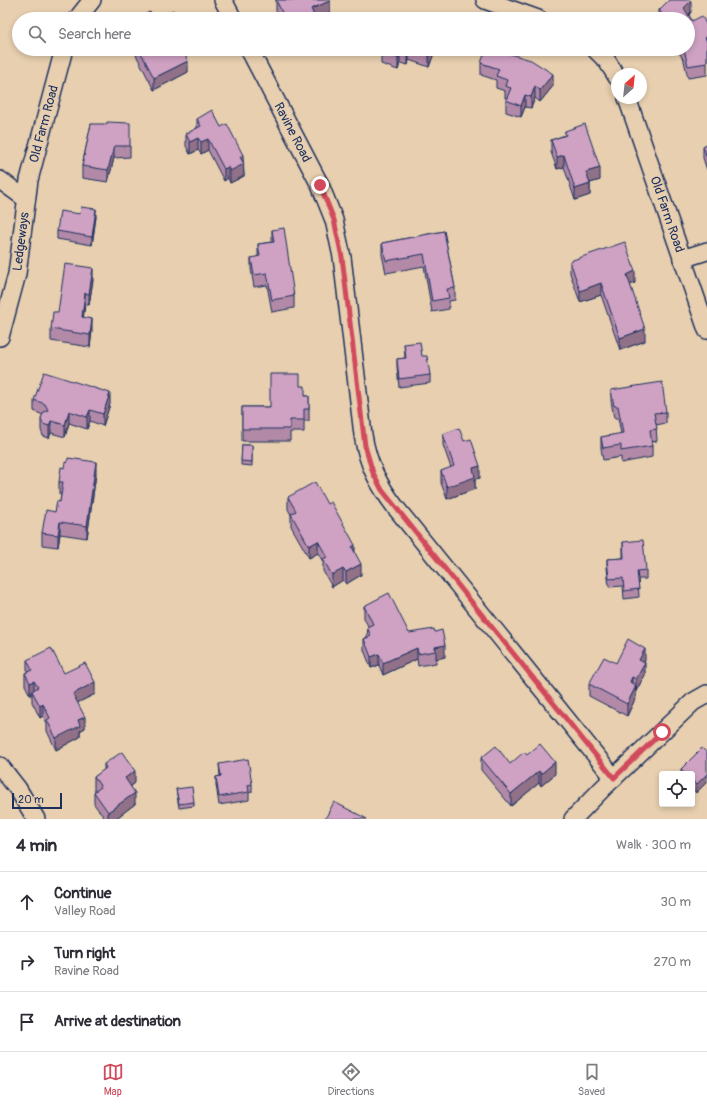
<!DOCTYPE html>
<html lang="en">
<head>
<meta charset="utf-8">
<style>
	body { margin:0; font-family:Pangolin,sans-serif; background:#f7f7f7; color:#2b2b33 }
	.controls { position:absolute; right:12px; bottom:12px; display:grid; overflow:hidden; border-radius:4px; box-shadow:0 2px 6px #0003 }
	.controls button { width:36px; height:36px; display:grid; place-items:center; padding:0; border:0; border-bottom:1px solid #e1e1e2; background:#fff; color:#2b2b33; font:20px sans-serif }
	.compass { position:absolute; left:611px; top:68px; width:36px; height:36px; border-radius:50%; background:#fff; box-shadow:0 2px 6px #0003; rotate:27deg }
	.scale { position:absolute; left:12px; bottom:10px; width:50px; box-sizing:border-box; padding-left:4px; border:2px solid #1b2f5e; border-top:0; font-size:11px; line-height:14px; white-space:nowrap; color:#1b2f5e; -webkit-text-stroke:3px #e7cfaf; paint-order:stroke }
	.stop { position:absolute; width:12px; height:12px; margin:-9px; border:3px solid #d1495b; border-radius:50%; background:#fff }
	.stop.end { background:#d1495b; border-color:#fff; box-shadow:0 1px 4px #0008 }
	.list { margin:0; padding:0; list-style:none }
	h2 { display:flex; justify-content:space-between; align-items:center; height:52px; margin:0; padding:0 16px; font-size:17px }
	h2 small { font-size:13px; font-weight:400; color:#7c7c81 }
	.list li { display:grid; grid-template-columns:26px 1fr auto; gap:12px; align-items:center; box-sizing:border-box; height:60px; padding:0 16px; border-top:1px solid #e1e1e2 }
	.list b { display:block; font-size:15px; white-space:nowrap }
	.list p { margin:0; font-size:13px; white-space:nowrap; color:#7c7c81 }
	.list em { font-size:13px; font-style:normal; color:#7c7c81 }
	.icon { flex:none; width:22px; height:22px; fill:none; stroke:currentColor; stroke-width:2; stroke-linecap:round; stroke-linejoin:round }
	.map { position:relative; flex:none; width:707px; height:819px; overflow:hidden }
	.search { position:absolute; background:#fff; box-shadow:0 2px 6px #0003; left:12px; right:12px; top:12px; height:44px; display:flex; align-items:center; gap:10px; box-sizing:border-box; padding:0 14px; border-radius:22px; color:#7c7c81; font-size:15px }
	.sheet { height:232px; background:#fff }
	nav { display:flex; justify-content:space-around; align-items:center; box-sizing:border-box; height:56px; border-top:1px solid #e1e1e2; background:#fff; font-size:11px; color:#7c7c81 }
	nav a { display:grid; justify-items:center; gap:2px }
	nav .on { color:#d1495b }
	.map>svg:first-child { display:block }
</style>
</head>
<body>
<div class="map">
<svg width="707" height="819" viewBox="0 0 707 819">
	<rect width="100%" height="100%" fill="#e7cfaf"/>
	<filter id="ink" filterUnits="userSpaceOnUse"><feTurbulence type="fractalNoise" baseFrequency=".025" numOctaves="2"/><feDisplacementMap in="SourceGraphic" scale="8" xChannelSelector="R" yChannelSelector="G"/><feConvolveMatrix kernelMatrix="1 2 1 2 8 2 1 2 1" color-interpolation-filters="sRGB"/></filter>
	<g filter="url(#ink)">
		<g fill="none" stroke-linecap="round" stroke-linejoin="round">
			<g stroke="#1b2f5e" stroke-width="20">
				<g id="minor">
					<path d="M223,0l10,19"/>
					<path d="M485,0l53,19"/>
					<path d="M77,19l15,-19"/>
					<path id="s1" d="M249,49l71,136 14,35 8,37 21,178c5,30 15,49 33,73l218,270"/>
					<path d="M595,49l12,12 10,16"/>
					<path id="s2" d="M627,98l80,232"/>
					<path d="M0,180l26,19"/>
					<path d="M682,259l25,-8"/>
					<path id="s3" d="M0,337l17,-63 12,-94 35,-131"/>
					<path d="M0,766l18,23 18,30"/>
					<path d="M573,819l30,-31 90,-86 14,-8"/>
				</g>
			</g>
			<use href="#minor" stroke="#e7cfaf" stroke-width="17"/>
		</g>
		<path fill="#b28aa8" stroke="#1b2f5e" d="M276,0h54v12l-14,7h-36l-4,-8z
			M659,10l32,2 -2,3 3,6 15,5v49l-19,3 -4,-17 -7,-12h11v-30h-29z
			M133,49h54l-4,2 5,21 -34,18z
			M293,49h16l-13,6z
			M309,49h12v1l-9,4z
			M375,49h59v4l-5,14 -20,-7 -1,5 -8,-2 -2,7 -17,-6v-8l-6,-2z
			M481,63l72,23 -13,16 -5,-4 -4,10 -6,-1 -4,10 -15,-5v-12l1,-2h-2v-7l-9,-3v-8l-15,-5z
			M197,119l24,8 22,36 1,13 -14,7 -2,-5 -4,3 -16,-31 -7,4 -3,-4 -8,4 -4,-8v-12l11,-6z
			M91,124l39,22v11l-16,1 -6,24 -26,-4v-12z
			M565,131l35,49 -10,3v12l-15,5 -11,-33 -7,2 -6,-17v-12l14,-5z
			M707,144v26l-4,-12v-12z
			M96,217l-4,28 -35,-6v-8z
			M272,230l22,66v12l-22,4 -5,-27 -13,2 -3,-18v-11l7,-1v-13l14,-2z
			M444,231l11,57v12l-6,1v8l-17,3 -8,-46 -38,7 -4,-18v-12z
			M570,261l65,22 -5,2 15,56 -25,9 -19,-55 -21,7 -10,-29z
			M93,280l-4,25h-4l-2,12 9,14 -2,16 -39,-6v-12l7,-17z
			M404,344l18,12 8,19v8l-31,4 -2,-20v-8l8,-1z
			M300,386l5,10h4v25h-5v11h-14v9h-48v-34h28z
			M611,390l55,22v11l-10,2 1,16 -5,1v15l-31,6v-6l-18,3 -2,-12v-11l20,-3 -3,-16h-4l-3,-17z
			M34,400l76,4 -7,22 -13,-5 -3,8 -18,-6 -4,14 -14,-4 -2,5 -6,-2 -2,-6v-12l2,-3 -9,-4z
			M443,434l21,7 16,37 -5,1v10l-28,10 -6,-16v-12l10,-3 -8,-23z
			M242,445h10v21l-11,-1z
			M96,474l-9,64 -27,-4 -2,13 -16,-2v-12l13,-21 5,-10 1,-8h-2v-12z
			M288,497l67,56 6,22 -15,9 -3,-4 -11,7 -9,-16v-9l-5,-9 -9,5 -18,-32v-11l-3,-6z
			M623,542l23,28v9h-8l1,18 -15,2 -1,-13 -14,1 -2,-19v-9l16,-1z
			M364,606l45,27 36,24 -9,2v4l-18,3 -1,-7 -34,16 -4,-10 -8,3 -7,-18v-11l3,-2 1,-11 -4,-8z
			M27,660l37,13 31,21 -18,9 8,25 -5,3v6l-24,13 -9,-19v-8l-4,-7 -3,2 -8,-16v-8l-2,1 -5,-10v-12l2,-1z
			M645,660l-1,3 1,12 -9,16v6l-9,19 -38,-20v-12l27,-21z
			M707,753l-11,40 -4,-5v-14h-11v-5z
			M527,755l28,19 -14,12 -2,-3 -28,23 -30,-36v-12l29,6z
			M104,764l31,19 -4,3 4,18 -20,15h-10l-11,-15v-12l1,-1 -1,-2v-12l10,-7z
			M219,764l33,20v8l-3,1v7l-30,5 -3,-20v-8l4,-1z
			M176,789l18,13v4l-15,2z"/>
		<path fill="#917188" stroke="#1b2f5e" d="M330,1v11l-14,7 -5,-10z
			M691,1v11l-6,7 -1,-11z
			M296,49h13l-13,6z
			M312,49h9v1l-9,4z
			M409,49v11l-1,5v-12z
			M432,49h2v4l-5,14v-12z
			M400,51v12l-2,7v-12z
			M188,61v11l-34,18v-12z
			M553,74v12l-13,16v-12z
			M535,86v12l-4,10v-11z
			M525,95v12l-4,10v-11z
			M198,138v12l-8,4v-12z
			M208,139v11l-7,4v-12z
			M114,146v12l-6,24v-12z
			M243,155l1,21 -14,7v-12l10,-14z
			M564,155v12l-7,2v-12z
			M228,167v11l-4,3v-12z
			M600,168v12l-14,4v-12z
			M590,184v11l-15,5v-11z
			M96,209v8l-4,28v-8z
			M93,268v12l-4,25v-11z
			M635,271v12l-8,3v-11z
			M601,283v12l-21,7v-11z
			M85,293v12l-3,24v-12z
			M92,319v12l-2,16v-12z
			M645,329v12l-25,9v-12z
			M110,393v11l-7,22v-12z
			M90,410v11l-3,8v-12z
			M69,411v12l-4,14v-12z
			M51,421v12l-2,5v-12z
			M96,462v12l-9,64v-12z
			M480,466v12l-5,1v10l-28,10v-12l26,-19z
			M60,522v12l-2,13v-12z
			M318,541v12l-9,5v-12z
			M355,545v12l-3,-10z
			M361,564v11l-15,9v-12z
			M343,569v11l-11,7v-12z
			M445,645v12l-9,2v-8l-1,-4z
			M417,648v11l-34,16v-12z
			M645,649v11l-6,12v-12z
			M379,654v11l-8,3v-11z
			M645,663v12l-9,16v-12z
			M632,677v11l-2,-6z
			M34,681v12l-2,-2v3l-2,1v-12z
			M95,682v12l-22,11v-11z
			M636,686v11l-9,19v-12z
			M43,704v12l-3,2v-12z
			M85,717v11l-5,3v6l-24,13v-12l22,-18z
			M555,762v12l-14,12v-12z
			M135,771v12l-10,7v-12z
			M539,771v12l-28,23v-12z
			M707,774v8l-11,11v-8z
			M135,793v11l-20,15h-7v-7z"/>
		<path fill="#cfa1c3" stroke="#1b2f5e" d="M276,0h54v1l-19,8 5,10h-31z
			M669,0h21l1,1 -7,7 8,13 10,-5 5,10v11h-2l2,5v21l-19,3 -4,-17h4v-30h-22l-7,-9z
			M173,10l4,9h-23z
			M150,12l4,7h-14l-1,-2z
			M139,49h43l6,12 -34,17z
			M382,49h27l-1,4 -8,-2 -2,7 -17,-6z
			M412,49h20l-3,6z
			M486,49h7l38,11 22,14 -13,16 -5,-4 -4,11 -6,-2 -4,11 -15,-6 5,-12 -6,-2 2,-6 -11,-4 3,-7 -18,-6z
			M212,110l9,17 6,-3 16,31 -3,2 4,7 -14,7 -2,-4 -4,2 -16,-30 -7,3 -3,-4 -8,4 -4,-8 15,-8 -4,-7z
			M107,122l23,1v23h-16l-6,24 -26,-4 9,-42h16z
			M585,124l15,44 -14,4 4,12 -15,5 -11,-34 -7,2 -6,-17 15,-5 -1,-4z
			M707,144v14l-4,-12z
			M81,207l15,2 -4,28 -35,-6 3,-20 20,3z
			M284,228l10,68 -22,4 -5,-27 -13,2 -3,-17 9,-2 -2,-12 16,-2 -2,-12z
			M444,231l11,57 -8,1 2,9 -17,3 -8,-47 -38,7 -4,-18z
			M625,242l10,29 -8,4 18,54 -25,9 -19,-55 -21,8 -10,-30z
			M65,264l28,4 -4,26 -4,-1 -3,24 10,2 -2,16 -39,-6 2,-17h5z
			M420,342l2,14h5l3,19 -31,4 -2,-20 9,-1 -2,-14z
			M44,372l66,21 -7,21 -13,-4 -3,7 -18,-6 -4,14 -14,-4 -2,5 -6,-2 -2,-6 3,-6 4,-2 -3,-6 -11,-4z
			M270,374h30v12h5v10h4v13h-5v11h-14v9h-48v-22h28z
			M662,382l4,30 -12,1 3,16 -7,1 2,16 -31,5v-6l-18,3 -2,-11 22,-4 -5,-27h-4l-3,-16z
			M459,428l5,13 7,-2 9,27 -7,2 2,9 -28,10 -6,-16 13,-5 -11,-32z
			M242,445h10v17l-11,-1z
			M68,458l28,4 -9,64 -27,-4 -2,13 -16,-2 4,-23 9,2 2,-11 3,1 3,-20h-4l2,-15 3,1 1,-6 2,1z
			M315,482l12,22 4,-2 24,43 -3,2 9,17 -15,8 -3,-3 -11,6 -9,-16 4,-2 -9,-16 -9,5 -18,-32 5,-3 -8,-14z
			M643,540l3,30 -9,1 2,18 -15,2 -1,-13 -14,1 -2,-20 17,-1 -1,-16z
			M389,593l20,40 25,-4 1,3 7,-2 3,15 -10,2 1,4 -18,3 -1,-6 -34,15 -4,-9 -8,3 -7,-18 7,-3 -4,-9 6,-3 -9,-18z
			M628,639l17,10 -6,11 6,3 -9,16 -4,-2 -2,5 6,4 -9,18 -38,-20 15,-27 12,6z
			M51,648l13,25 21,-10 10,19 -22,12 12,23 -7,3 2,6 -24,12 -9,-18 3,-2 -7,-14 -3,2 -8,-15 6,-4 -4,-6 -4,2 -5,-10 7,-3 -5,-10z
			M540,744l15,18 -14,12 -2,-3 -28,23 -30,-36 15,-12 14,18 14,-12 3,3z
			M702,748l5,5v21l-11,11 -4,-5v-6h-6l-5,-5z
			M122,752l13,19 -10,7 10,15 -27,19 -14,-20 7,-5 -7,-10 12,-9 -2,-4z
			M248,759l4,25 -4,1 1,7 -30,5 -3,-20 5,-1 -2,-12z
			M192,787l2,15 -15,2 -3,-15z
			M334,802l33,17h-42z"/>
	</g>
	<g fill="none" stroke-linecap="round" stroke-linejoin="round" filter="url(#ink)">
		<path stroke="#d1495b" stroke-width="5" d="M320,185l14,35 8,37 23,189 8,27 9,17 88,110 144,178 48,-46"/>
	</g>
	<g text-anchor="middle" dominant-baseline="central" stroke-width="4" stroke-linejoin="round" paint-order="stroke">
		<g font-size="13" fill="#1b2f5e" stroke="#e7cfaf">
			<text stroke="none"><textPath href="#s3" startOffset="218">Old Farm Road</textPath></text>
			<text stroke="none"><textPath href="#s1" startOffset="94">Ravine Road</textPath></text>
			<text stroke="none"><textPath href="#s2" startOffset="123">Old Farm Road</textPath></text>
			<text stroke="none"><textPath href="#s3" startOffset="98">Ledgeways</textPath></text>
		</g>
	</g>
</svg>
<div class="controls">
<button><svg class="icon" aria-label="locate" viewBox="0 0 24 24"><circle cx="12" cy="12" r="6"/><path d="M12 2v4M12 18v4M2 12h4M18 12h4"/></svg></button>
</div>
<svg class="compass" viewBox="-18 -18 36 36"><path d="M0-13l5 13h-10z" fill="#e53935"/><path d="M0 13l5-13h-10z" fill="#7c7c81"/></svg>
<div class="scale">20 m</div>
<div class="stop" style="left:662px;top:732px"></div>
<div class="stop end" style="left:320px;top:185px"></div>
<div class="search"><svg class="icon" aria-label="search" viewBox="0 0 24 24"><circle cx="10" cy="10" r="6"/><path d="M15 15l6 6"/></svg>Search here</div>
</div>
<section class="sheet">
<h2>4 min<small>Walk · 300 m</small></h2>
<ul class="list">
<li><svg class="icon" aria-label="ahead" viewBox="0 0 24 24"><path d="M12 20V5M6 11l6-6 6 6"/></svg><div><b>Continue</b><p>Valley Road</p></div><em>30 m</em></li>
<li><svg class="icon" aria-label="right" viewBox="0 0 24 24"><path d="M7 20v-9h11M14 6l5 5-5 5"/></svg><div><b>Turn right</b><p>Ravine Road</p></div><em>270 m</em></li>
<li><svg class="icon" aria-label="arrive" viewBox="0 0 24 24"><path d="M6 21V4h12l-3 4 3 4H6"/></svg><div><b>Arrive at destination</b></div></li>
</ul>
</section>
<nav>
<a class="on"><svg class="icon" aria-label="map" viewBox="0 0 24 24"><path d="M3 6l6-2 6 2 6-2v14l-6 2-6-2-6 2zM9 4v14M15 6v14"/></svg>Map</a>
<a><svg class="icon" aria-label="directions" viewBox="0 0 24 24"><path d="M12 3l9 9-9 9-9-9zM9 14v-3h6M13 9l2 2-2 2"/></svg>Directions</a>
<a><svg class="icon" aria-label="saved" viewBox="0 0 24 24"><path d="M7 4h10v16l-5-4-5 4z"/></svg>Saved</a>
</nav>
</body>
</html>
